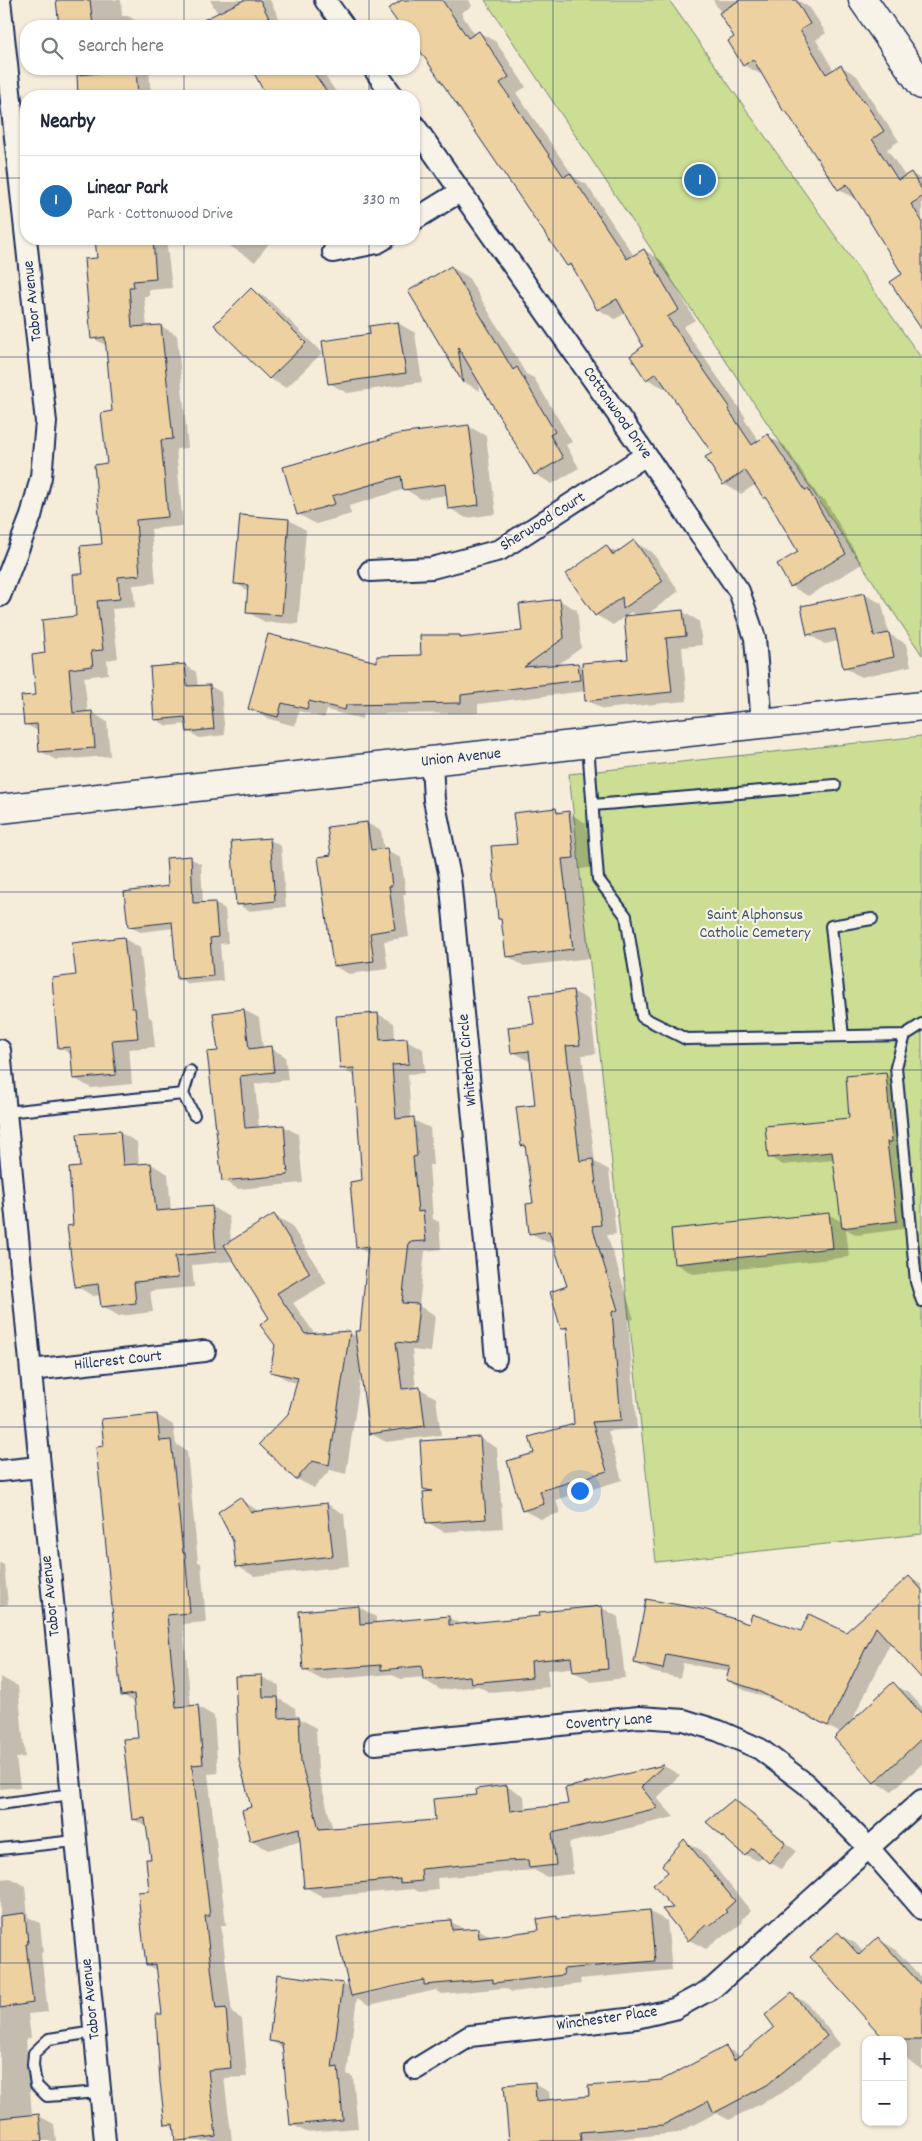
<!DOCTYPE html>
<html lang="en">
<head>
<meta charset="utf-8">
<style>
	body { margin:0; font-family:Dekko,sans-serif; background:#f6f6f7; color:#1f2937 }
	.controls { position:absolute; right:15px; bottom:15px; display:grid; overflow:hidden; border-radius:10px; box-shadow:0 1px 4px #0004 }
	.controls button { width:45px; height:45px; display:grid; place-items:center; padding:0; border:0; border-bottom:1px solid #e0e1e3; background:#fff; color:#1f2937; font:25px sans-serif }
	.you { position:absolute; left:579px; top:1490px; width:18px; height:18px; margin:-12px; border:4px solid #fff; border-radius:50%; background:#1a73e8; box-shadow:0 0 0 8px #1a73e833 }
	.badge { display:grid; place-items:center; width:32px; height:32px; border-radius:50%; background:#1f6fb2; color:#fff; font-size:16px; font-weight:700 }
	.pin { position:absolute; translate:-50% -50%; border:2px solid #fff; box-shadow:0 1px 5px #0006 }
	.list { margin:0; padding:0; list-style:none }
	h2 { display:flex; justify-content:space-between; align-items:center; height:65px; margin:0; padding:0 20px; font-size:21px }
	h2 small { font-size:16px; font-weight:400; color:#747a83 }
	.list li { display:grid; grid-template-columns:32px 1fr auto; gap:15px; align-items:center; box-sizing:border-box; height:90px; padding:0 20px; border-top:1px solid #e0e1e3 }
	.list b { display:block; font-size:19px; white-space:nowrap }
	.list p { margin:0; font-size:16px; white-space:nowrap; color:#747a83 }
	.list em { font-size:16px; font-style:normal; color:#747a83 }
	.icon { flex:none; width:28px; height:28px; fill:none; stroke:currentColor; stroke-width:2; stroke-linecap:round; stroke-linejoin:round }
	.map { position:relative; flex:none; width:922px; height:2141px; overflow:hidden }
	.search { position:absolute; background:#fff; box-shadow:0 1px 4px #0004; left:20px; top:20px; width:400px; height:55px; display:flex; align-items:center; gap:12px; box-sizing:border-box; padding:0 18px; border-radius:20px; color:#747a83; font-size:19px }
	.panel { position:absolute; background:#fff; box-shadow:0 1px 4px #0004; left:20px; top:90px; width:400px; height:155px; border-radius:20px }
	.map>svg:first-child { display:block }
</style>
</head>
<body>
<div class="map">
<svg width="922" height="2141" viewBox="0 0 922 2141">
	<rect width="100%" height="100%" fill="#f5ecda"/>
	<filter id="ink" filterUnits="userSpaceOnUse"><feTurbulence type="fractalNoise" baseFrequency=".02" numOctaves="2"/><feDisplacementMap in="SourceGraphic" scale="10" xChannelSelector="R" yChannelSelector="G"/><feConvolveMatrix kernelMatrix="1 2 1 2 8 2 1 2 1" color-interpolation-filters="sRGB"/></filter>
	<g filter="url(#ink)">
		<path fill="#cbde93" stroke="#738678" d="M485,0h184l253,359v296z
			M922,736v798l-266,28 -87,-788z"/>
		<path fill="#0003" fill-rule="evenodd" d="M58,0h63l1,16h6l16,10h-83z
			M210,0h60l13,26h-80l-2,-3 17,-9z
			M397,0h72l3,6 -11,7 14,22 4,-3 17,10 30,45 -10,6 58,84 13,8 47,71 10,-6 17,10 34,60 -12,7 63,91 -2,1 15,22 9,-5 17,10 34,51 6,3 37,64 -54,32 -17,-10 9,-34 -31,-52 -4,-2 -9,-14 -15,10 -17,-10 -11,-31 -46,-66 -3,1 -17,-9 -2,-32 -19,-34 -11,6 -17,-10 -22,-39 -8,-5 -154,-226v-13h-13l-11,-17 9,-6z
			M713,0h84l13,8 16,25 -10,7 18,31 7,-5 16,10 21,35 21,30 -12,8 18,27 6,-3 11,7v148l-18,-54 -47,-77 -2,2 -16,-10 -49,-75 -5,-3 -23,-38 -2,1 -16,-9 -8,-27z
			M79,69h70l2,27h-71z
			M254,69h58l13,7 14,20h-72z
			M96,239h70l6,49 -23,2v6h-5l3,31 14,-1 16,9 11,113 -12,1 7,77 -32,3 5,54 -23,2 2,22 -23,2 6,49 -11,2 1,14 -24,3 4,36 4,-1 15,10 3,34 -54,4 -16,-9 -2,-20 -13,-7 13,-28 9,-42 31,-37 6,-42 19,-30 10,-132 -6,-67 -14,-8 5,-79z
			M219,239h53l-17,23z
			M451,267l17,10 58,97 8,4 38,64 -6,3 13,23 -27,16 -17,-10 -57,-97 2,14 -16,-9 -54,-90z
			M252,290l17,10 53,53 -36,35 -17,-10z
			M398,323l17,10 7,49 -75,11 -18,-10 43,-48z
			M468,426l18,10 10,78 -30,4 -17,-10 -2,-13 -26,4 -16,-10 -56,17 2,8 -35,10 -18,-10 100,-79z
			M241,516l48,4 17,10 -8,94 -33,-2 -18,-10 2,-21 -13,-7z
			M634,542l18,10 27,39 -34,25 38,-4 16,9 3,24 -20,2 5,54 -84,8 -16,-9 -1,-9 -108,13v9l-115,1 -1,5 -35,-9 -3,8 -25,-7 -4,15 -29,-8 -17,-10 129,-44 44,-7v-21h38l6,3 57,-7 36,-32 18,10 4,38 -25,18 22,-2 6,4 46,-7 8,-45 -7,-4 -18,13 -17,-10 10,-68 12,6z
			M865,594l17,10 7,30 17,10 5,22 -50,11 -17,-10 -6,-26 -13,3 -17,-10z
			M185,665l11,7 2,15 12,-1 11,6 4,43 -26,3 -11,-7 -1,-7 -20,2 -12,-7z
			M556,810l7,3h6l17,10 5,45 -12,1 11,89 -66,8 -17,-10 -4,-35 -4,-2 19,-74z
			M367,823l14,8 3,19 17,8 5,36h-3l6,43 -25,4 4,28 -39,5 -15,-8 -1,-110z
			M269,839l12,7 5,61 -37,4 -12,-7z
			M190,858l11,6 2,40 12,-1 10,6 3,34 -8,1 3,37 -34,3 -11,-6 -4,-50 -34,4 -11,-6 40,-39z
			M123,938l17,10 9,69 3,2 3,28 -26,2 3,35 -41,4 -17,-10 -2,-23 -13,-8 19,-71z
			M572,991l17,9 7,54 -14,1 13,107 14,8 7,64 -9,1 27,84 -6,2 9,108 -29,2 14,49 -66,20 4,13 -20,6 -17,-9 13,-56 40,-29 -7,-94 -7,-3 6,-41 -14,-45h-7l-17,-9 4,-29 -7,-56 -5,-3 15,-39 -6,-44 -18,-10 22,-27z
			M244,1010l15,8 4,31 7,-1 15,8 3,24 -33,4 4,44 24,-2 15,8 5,49 -65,6 -15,-9 -4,-128z
			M378,1014l16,9 1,17h11l17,9 2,24 -17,1 3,45 19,9 3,37h-4l4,54 6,3 2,27 -16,2 -6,55 16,9 -4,37 -19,-2 4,39 3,-1 17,10 5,37 -55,7 -16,-9 -9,-59 -15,100 -16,-4 -16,18 -17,-9 -8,-65 9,-31 -9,-2 -17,-10 5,-26 -6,-26 -38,-62v4l-41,4 2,22 -44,4 3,21 -34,4 -17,-10 -1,-11 -8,1 -17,-10 -1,-60 6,-58 38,-36 18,10 2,23 12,-1 17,10 3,37 41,-4 17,10 2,25 43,-27 17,10 36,58 -34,20 22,31 34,-2 8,5 4,-5 8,-78 -12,-7 6,-65 -7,-105 -15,-9z
			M886,1074l14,8 11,146 -54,7 -11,-6 3,28 -156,17 -17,-10 152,-50 14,8 -8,-62 -51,5 -14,-8 82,-38z
			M157,1415l16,10 3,19 11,7 11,111 3,1 5,59 -23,2 8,83 6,-1 17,10 4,57 -10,1 18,151h-5l11,88 10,6 5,58 -23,1 8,63h-55l-2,-12 -8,-5 -3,-109 -5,-44 -12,-6 5,-105 -4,-32 -15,-9 6,-80 -3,-36 -14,-8 -17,-248z
			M480,1438l17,10 6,80 -59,4 -17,-10 5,-30 -8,-4z
			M240,1499l20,13 67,-8 17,10 5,52 -95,10 -17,-10z
			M0,1563l4,2 4,39 -8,1z
			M909,1577l13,8v87l-31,-31 -40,82 42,-39 17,10 12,13v57l-30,27 -17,-9 -34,-49 -69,-34 -28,-9 -17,-10 3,-8 -47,-9 -3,15 -28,-6 -17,-9 114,-38 53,7 44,1z
			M359,1607l17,10v7l72,-7 14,8 79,-7 60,-11 17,10 7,61 -34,4 -17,-10 -1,-4 -26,2 2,17 -60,5 -11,-6 -37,4 -17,-10v-3l-24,2 -8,-5 -70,6 -18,-10z
			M0,1677l18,9 7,71 -9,1 4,29 -20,2z
			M262,1677l17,9v13l16,9 1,10h3l17,10 2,44 15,58 103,-9 43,-24 27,-11 18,10 1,14 45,-5 -4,-16 98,-23 16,9 -23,23 17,19 -105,26 4,31 -26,3 -13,-7 -97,8 1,12 -19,2 -5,-3 -91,8 -18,-10 -4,-46 -33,9 -17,-10z
			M734,1800l12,7 50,44 -15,18 -19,-13 -4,5 -12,-6z
			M684,1841l17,9 50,61 -10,9 2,2 -16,13 -2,-1 -19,15 -17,-9 -14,-31 -5,-36z
			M10,1878l15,8 3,31 12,6 3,29 -2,1 7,59 -20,2 3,24 -5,1 6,77h7l15,8 2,17h-56v-262z
			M650,1912l17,9 5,49 -92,9 1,5 -69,8 -7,-4 -63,6 -6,-4 -67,15 -12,-7 -10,76 6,3 5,51 -52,4 -15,-8 -8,-76 -13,-8 8,-64 65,8 7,4 100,-67 15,9 13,-1 14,8 48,-6 17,-13 3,2zM429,1977l1,3 -66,14v-2z
			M838,1934l17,9 8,9 15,-13 17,10 27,29v92l-19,-14v-16z
			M792,1995l15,8 33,41 -58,49 -53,27 -13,-7 -38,20 -84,8h-84l25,-57 14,8 1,9 40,-4 73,-16 63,-33 15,8 35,-29z"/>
		<path fill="#edd1a1" stroke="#1b2f5e" d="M56,0h34l3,26h-34z
			M244,0h16l13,26h-82z
			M402,0h40l26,38 11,-7 30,46 -9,6 64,94 6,-4 57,86 17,-10 35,61 -12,7 63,90 -2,2 24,36 16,-11 37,56 3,-1 38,65 -56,33 -13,-23 21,-12 -32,-55 -2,2 -19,-29 -22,15 -18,-28 7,-4 -56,-80 -10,7 -16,-24 13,-10 -26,-47 -20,11 -26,-46 -4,2 -153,-224v-16h-14l-12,-17z
			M740,0h56l14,24 -10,6 26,44 15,-9 22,37 1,-1 20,30 -12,8 26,41 13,-8 11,18v7l-11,7 11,17v109l-32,-48 12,-8 -55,-90 -9,6 -52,-79 -2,1 -31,-53 -10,7 -15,-25 6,-4 -15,-24z
			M252,69h59l19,27h-64z
			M136,70l2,26h-60l-1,-21z
			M95,239h58l3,40 -23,2 1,6h-5l3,40 29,-2 12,114 -12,1 7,77 -32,3 4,55 -22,2 2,22 -23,2 6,49 -12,1 2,15 -24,3 4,44 19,-2 3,37 -56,4 -2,-28 -13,1 -3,-29 15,-1 -4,-40 13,-2 -3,-33 34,-4 -3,-42h10l-3,-28 22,-2 -8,-79 13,-2 -6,-50 11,-2 -7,-74 -14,2 -7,-80 13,-1z
			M451,266l62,104 4,-3 38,65 -5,3 13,23 -29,17 -76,-128 5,36 -55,-92z
			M251,288l55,55 -37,36 -55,-54z
			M398,322l8,51 -78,11 -6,-43 48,-7 -1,-8z
			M469,425l10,80 -31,4 -3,-25 -42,6 -2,-14 -69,20 3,8 -38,11 -14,-48 115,-33z
			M240,515l49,4 -7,96 -36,-2 2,-28 -14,-1z
			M634,540l29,41 -40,28 -1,-12 -27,19 -29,-42 40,-29 7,10z
			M865,593l9,43 15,-3 5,24 -51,11 -8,-39 -28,6 -6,-29z
			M560,599l4,39 -40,29 54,-4 2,17 -119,15v8l-115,2 -1,5 -36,-9 -2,8 -25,-6 -4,14 -30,-8 20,-75 109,28v-6l44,-1 -1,-20h40v3l62,-7 -3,-27z
			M683,610l3,26 -20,2 6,54 -87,9 -3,-38 46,-4 -4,-43z
			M185,664l2,22 23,-1 4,44 -27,3 -2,-15 -31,3 -4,-53z
			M556,808l1,5 12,-2 5,47 -12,1 11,90 -67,8 -5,-38h-3l-7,-73 26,-2 -4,-31z
			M367,822l4,28 16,-2 5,38h-3l6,43 -25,4 4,28 -41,5 -15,-109 13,-2 -4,-28z
			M270,838l5,63 -39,4 -5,-64z
			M191,856l2,47 22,-1 3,35 -8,1 3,38 -36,3 -5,-57 -44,5 -4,-35 44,-6 -2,-28z
			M124,937l8,71h3l3,30 -26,2 4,35 -43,4 -3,-32 -12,1 -6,-70 24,-3 -4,-32z
			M573,990l7,55 -14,1 14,115 13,-2 8,66 -9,1 26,84 -6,2 9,108 -29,2 15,49 -67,20 4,13 -22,7 -15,-50 27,-8 -5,-16 45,-13 -7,-97 -6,2 -11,-37 17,-6 -18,-55 -20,3 -3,-30 7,-1 -8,-58 -4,1 -5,-39 19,-2 -6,-54 -18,2 -3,-26 26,-3 -4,-29z
			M244,1009l5,40 22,-3 3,26 -34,4 5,52 39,-3 4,50 -66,6 -15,-129 11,-1 -5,-38z
			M378,1013l2,27 27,-2 2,26 -17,1 4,54 18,-2 3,39 -4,1 5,55 5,-1 3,30 -17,1 -7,61 17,1 -4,40 -19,-2 6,47 18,-2 5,39 -56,8 -14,-103h5l8,-85 -12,2 -6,-66 12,-2 -8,-112 -14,1 -4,-53z
			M886,1072l6,70h-5l10,79 -55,7 -10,-76 -64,6 -3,-32 84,-8 -3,-42z
			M120,1131l3,34 28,-2 5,48 56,-5 4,46 -41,4 3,22 -44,4 2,21 -35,4 -3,-23 -23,3 -8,-61 6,-1 -4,-57 11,-1 -3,-33z
			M829,1213l4,35 -159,16 -3,-35z
			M274,1214l36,59 -33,20 28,41 45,-3 -21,134 -17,-4 -16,19 -37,-36 29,-30 10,-36 -28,-6 5,-27 -15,-20 9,-7 -45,-73z
			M157,1414l3,27 11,-1 12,113h2l5,60 -23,2 9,92 22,-2 5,59 -11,1 18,151h-5l11,93 10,-1 5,60 -23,2 8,66 -37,5h-4l-2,-17 -8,1 -5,-43 -4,-68h6l-6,-50 -10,1 -5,-42 -3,-31 11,-1 -3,-32h5l-6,-41 -13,2 -9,-81 15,-1 -4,-44 -13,2 -25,-249 8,-1 -3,-27z
			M480,1437l6,82 -60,4 -3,-31 9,-1 -9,-2 -3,-48z
			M240,1497l11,15 76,-9 6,53 -97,11 -3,-26 -15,-29z
			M909,1576l13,14v89l-46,-52 -48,99 -74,-37 -28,-9 4,-14 -64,-12 -3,15 -29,-6 12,-64 61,11 42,14 3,-10 49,17 8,-17 37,18z
			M359,1606l1,18 89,-8v9l91,-9 -1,-4 63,-6 6,63 -35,3 -2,-15 -40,4 1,16 -61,6 -1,-7 -47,4 -1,-14 -41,4v-5l-78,6 -4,-60z
			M262,1675l1,22h15l1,21 20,-1 2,45 18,67 116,-9 -2,-21 44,-4 -1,-6 31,-4 3,26 58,-7 -3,-16 99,-23 -23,22 17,21 -106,25 4,32 -27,3 -1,-8 -23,1 -84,8 1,12 -22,2v-4l-96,9 -5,-60 -49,13 -8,-31 9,-3 -12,-47 -4,-84z
			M893,1682l29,32v24l-48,45 -40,-45z
			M734,1799l52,44 -17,20 -17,-15 -7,8 -39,-34z
			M684,1839l51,62 -10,9 2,2 -18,14 -2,-2 -19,17 -26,-32 11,-1 -20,-23 15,-13 -6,-7z
			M650,1910l5,51 -92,8 1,6 -71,8v-4l-69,6v-5l-73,16 -14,-59 55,-12 59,-5 1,10 26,-2 1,10 60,-8 -2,-11 20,-3v3z
			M25,1913l3,31h-2l7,59 -33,5v-92z
			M838,1932l21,23 19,-18 44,49v54h-37l-75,-83z
			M277,1974l66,9 -11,85 6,-1 5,53 -53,5 -8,-82 -13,-2z
			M792,1993l35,43 -60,49 -53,28 -6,-12 -45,24 -83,7 1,9h-72l-5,-56 31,-3 1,19 53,-5 -1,-10 74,-6 64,-34 8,14 40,-33 -9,-12z
			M39,2114l3,27h-42v-23z"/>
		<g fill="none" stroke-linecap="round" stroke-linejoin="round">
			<g stroke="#1b2f5e" stroke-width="14">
				<path id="lane" d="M588,745l10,134 28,37 16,101 44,22 219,-4
					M593,805l242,-20
					M922,1024l-17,11 -9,32 20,215 6,19
					M843,1036l-12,-110 41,-7
					M183,1094l11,21
					M6,1112l177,-18 7,-23
					M0,1804l71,-10
					M0,1849l75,-8
					M94,2032l-45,7 -15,14 -1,12 3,20 11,11 53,-4"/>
			</g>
			<g stroke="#1b2f5e" stroke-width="24">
				<path id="street" d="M325,0l19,26
					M374,69l19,27
					M414,125l232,330 93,136 16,47 7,86
					M414,220l47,-29
					M333,252l44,-9 7,-4
					M370,571l62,-3 68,-18 146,-95
					M0,596l31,-80 10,-39 5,-55 -46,-422
					M432,762l2,38 16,77 46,482
					M0,1050l105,1091
					M31,1370l174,-19
					M0,1471l39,-4
					M375,1744l264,-27 45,3 35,11 41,18 46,35 63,64 53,61
					M416,2069l54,-33 166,-18 38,-9 39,-21 209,-188"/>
			</g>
			<g stroke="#1b2f5e" stroke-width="31">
				<path id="secondary" d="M863,0l59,85
					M0,809l922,-103"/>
			</g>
			<use href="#lane" stroke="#f7f3e8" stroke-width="10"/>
			<use href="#street" stroke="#f7f3e8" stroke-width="20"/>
			<use href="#secondary" stroke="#f7f3e8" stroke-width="28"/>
		</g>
	</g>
	<path fill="none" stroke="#1b2f5e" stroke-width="1" stroke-opacity="0.55" d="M184,0v26M369,0v26M553,0v2141M738,0v2141M184,69v27M369,69v27M0,178h26M414,178h508M184,239v1902M369,239v1902M0,357h922M0,535h922M0,714h922M0,892h922M0,1070h922M0,1249h922M0,1427h922M0,1606h922M0,1784h922M0,1963h922"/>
	<g text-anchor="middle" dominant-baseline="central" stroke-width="4.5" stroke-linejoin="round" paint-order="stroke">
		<g font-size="16" fill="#1b2f5e" stroke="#f7f3e8">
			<text transform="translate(33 301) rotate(-96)">Tabor Avenue</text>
			<text transform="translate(617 413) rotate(55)">Cottonwood Drive</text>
			<text transform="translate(543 522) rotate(-32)">Sherwood Court</text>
			<text transform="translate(461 758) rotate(-6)">Union Avenue</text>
			<text transform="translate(468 1060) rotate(-95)">Whitehall Circle</text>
			<text transform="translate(118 1361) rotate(-6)">Hillcrest Court</text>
			<text transform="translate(51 1596) rotate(-96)">Tabor Avenue</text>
			<text transform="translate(609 1722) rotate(-4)">Coventry Lane</text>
			<text transform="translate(91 1999) rotate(-96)">Tabor Avenue</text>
			<text transform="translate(607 2019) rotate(-8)">Winchester Place</text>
		</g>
		<g font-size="16" fill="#3e5269" stroke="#f7f3e8">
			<text x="755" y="915">Saint Alphonsus<tspan x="755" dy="18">Catholic Cemetery</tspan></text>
		</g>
	</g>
</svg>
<div class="controls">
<button>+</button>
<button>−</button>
</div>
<div class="you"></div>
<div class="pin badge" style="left:700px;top:180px">1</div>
<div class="search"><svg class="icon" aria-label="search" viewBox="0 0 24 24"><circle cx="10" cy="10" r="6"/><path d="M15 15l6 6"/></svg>Search here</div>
<section class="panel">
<h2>Nearby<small></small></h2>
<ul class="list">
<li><span class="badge">1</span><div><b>Linear Park</b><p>Park · Cottonwood Drive</p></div><em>330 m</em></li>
</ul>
</section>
</div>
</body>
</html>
